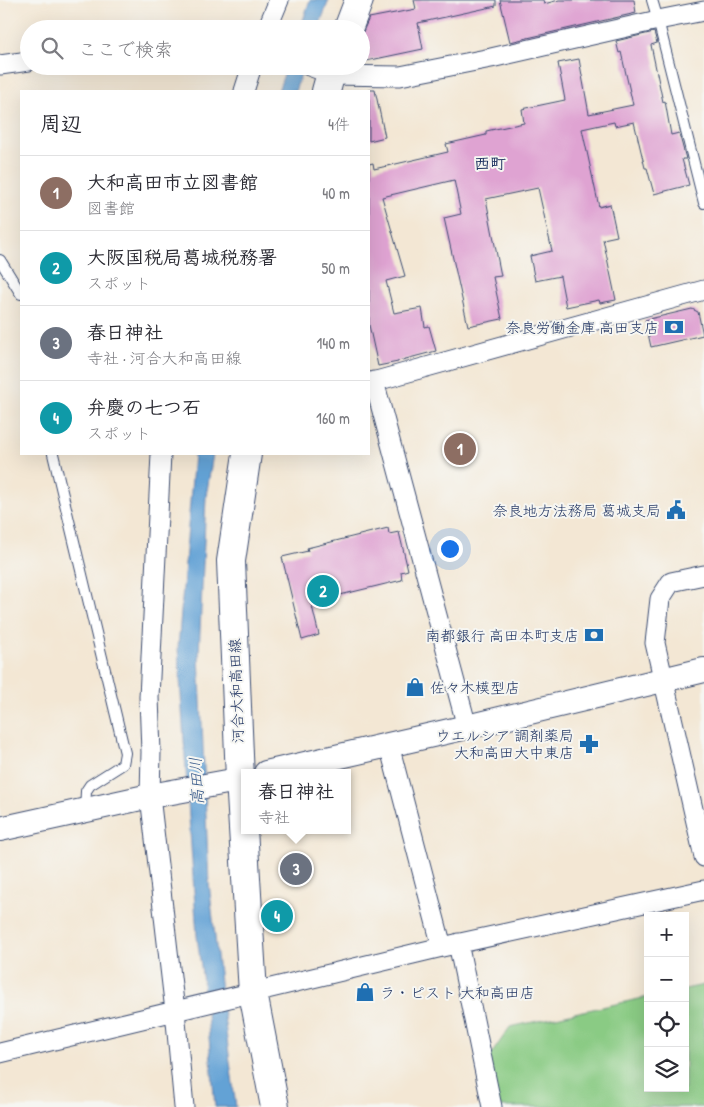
<!DOCTYPE html>
<html lang="ja">
<head>
<meta charset="utf-8">
<style>
	body { margin:0; font-family:"Patrick Hand","Klee One",sans-serif; background:#f7f7f7; color:#2b2b33 }
	.controls { position:absolute; right:15px; bottom:15px; display:grid; overflow:hidden; border-radius:0px; box-shadow:0 5px 20px #0002 }
	.controls button { width:45px; height:45px; display:grid; place-items:center; padding:0; border:0; border-bottom:1px solid #e1e1e2; background:#fff; color:#2b2b33; font:25px sans-serif }
	.you { position:absolute; left:449px; top:548px; width:18px; height:18px; margin:-12px; border:4px solid #fff; border-radius:50%; background:#1a73e8; box-shadow:0 0 0 8px #1a73e833 }
	.badge { display:grid; place-items:center; width:32px; height:32px; border-radius:50%; background:#1f6fb2; color:#fff; font-size:16px; font-weight:700 }
	.pin { position:absolute; translate:-50% -50%; border:2px solid #fff; box-shadow:0 1px 5px #0006 }
	.popup { position:absolute; left:241px; top:769px; width:110px; height:65px; box-sizing:border-box; display:grid; place-content:center; border-radius:0px; background:#fff; filter:drop-shadow(0 1px 4px #0005); font-size:16px; white-space:nowrap; color:#7c7c81 }
	.popup b { font-size:19px; color:#2b2b33 }
	.popup::after { content:''; position:absolute; left:50%; top:100%; margin-left:-10px; border:10px solid transparent; border-top-color:#fff }
	.list { margin:0; padding:0; list-style:none }
	h2 { display:flex; justify-content:space-between; align-items:center; height:65px; margin:0; padding:0 20px; font-size:21px }
	h2 small { font-size:16px; font-weight:400; color:#7c7c81 }
	.list li { display:grid; grid-template-columns:32px 1fr auto; gap:15px; align-items:center; box-sizing:border-box; height:75px; padding:0 20px; border-top:1px solid #e1e1e2 }
	.list b { display:block; font-size:19px; white-space:nowrap }
	.list p { margin:0; font-size:16px; white-space:nowrap; color:#7c7c81 }
	.list em { font-size:16px; font-style:normal; color:#7c7c81 }
	.icon { flex:none; width:28px; height:28px; fill:none; stroke:currentColor; stroke-width:2; stroke-linecap:round; stroke-linejoin:round }
	.map { position:relative; flex:none; width:704px; height:1107px; overflow:hidden }
	.search { position:absolute; background:#fff; box-shadow:0 5px 20px #0002; left:20px; top:20px; width:350px; height:55px; display:flex; align-items:center; gap:12px; box-sizing:border-box; padding:0 18px; border-radius:28px; color:#7c7c81; font-size:19px }
	.panel { position:absolute; background:#fff; box-shadow:0 5px 20px #0002; left:20px; top:90px; width:350px; height:365px; border-radius:0px }
	.map>svg:first-child { display:block }
</style>
</head>
<body>
<div class="map">
<svg width="704" height="1107" viewBox="0 0 704 1107">
	<rect width="100%" height="100%" fill="#f6f6f2"/>
	<filter id="ink" filterUnits="userSpaceOnUse"><feTurbulence type="fractalNoise" baseFrequency=".02" numOctaves="2"/><feDisplacementMap in="SourceGraphic" scale="10" xChannelSelector="R" yChannelSelector="G"/><feConvolveMatrix kernelMatrix="1 2 1 2 8 2 1 2 1" color-interpolation-filters="sRGB"/></filter>
	<filter id="wash" filterUnits="userSpaceOnUse"><feTurbulence type="fractalNoise" baseFrequency=".0096" numOctaves="4" result="noise"/><feDisplacementMap in="SourceGraphic" scale="20" xChannelSelector="R" yChannelSelector="G"/><feGaussianBlur stdDeviation="1.12" result="paint"/><feColorMatrix in="noise" values="0 0 0 0 0 0 0 0 0 0 0 0 0 0 0 0 0 1.4 0 .05"/><feComposite in="paint" operator="in"/></filter>
	<g filter="url(#wash)">
		<rect width="100%" height="100%" fill="#f3e7d4"/>
		<path fill="#8acb84" stroke="#527d71" d="M704,985v122h-206l-10,-48 22,-32 138,-30v91h37v-99z"/>
		<path fill="#63a2d5" stroke="#3f689a" d="M310,0h19l-11,29h-18z
			M287,66h17l-9,25h-17z
			M194,454h19l-7,43 -7,158 10,228 14,126 13,98h-21l-8,-93 -10,-78 -8,-119 -11,-169z"/>
		<g id="blocks">
			<path fill="#dfa3d2" d="M414,0h82v6l-78,17 5,26 -57,12 -5,-25 8,-18 47,-9z
				M500,0h43l1,4 15,-4h75l2,13 -126,29z
				M654,32l3,11 -6,2 12,57 2,-1 6,34 8,-2 7,26h-4l7,26 -35,9 -7,-26h-2l-11,-46 -19,4 -1,-4 -32,7 17,78 11,-3 7,32 -14,3 13,61 -16,3 -1,-3 -33,7 -6,-31 -25,5 -5,-25 22,-5 -14,-63 -52,11 15,77 -8,1 9,42 -34,7 -24,-108 17,-4 -7,-34 -72,17 23,79 -19,5 8,32 28,-5 3,19 4,-1 7,25 -38,10v1l-20,4 -9,-41v-161l4,-1 1,6 74,-17 -2,-8 40,-9v-4l38,-8 -2,-14 43,-9 -7,-37 21,-4 10,55 44,-9 -12,-53 -2,1 -3,-12z
				M369,90h6l10,47 -16,4z
				M692,309l6,3 5,23 -52,12 -6,-27z
				M388,528l1,6 10,-2 9,38 -7,2 1,8 -91,22 8,33 -17,5 -20,-83 26,-6 -1,-3z"/>
		</g>
	</g>
	<g filter="url(#ink)">
		<use href="#blocks" fill-opacity="0" stroke="#3b4b70" stroke-width="1"/>
		<g fill="none" stroke-linecap="round" stroke-linejoin="round">
			<g stroke="#3b4b70" stroke-width="12">
				<path id="service" d="M652,0l6,20 46,183
					M0,260l21,34
					M53,454l72,299 -2,11 -33,21 -4,6 -1,20"/>
			</g>
			<g stroke="#3b4b70" stroke-width="21">
				<path id="minor" d="M267,29l12,-29
					M0,65l29,-4
					M309,66l11,4 10,5 70,1 91,-18 167,-38 46,-9
					M244,91l8,-25
					M374,381l93,346
					M369,383l335,-93
					M161,454l-12,243 2,55 -1,44 25,215 9,96
					M704,575l-33,7 -11,17 -5,44 49,214
					M389,745l53,202
					M458,943l34,164
					M0,1053l442,-106 262,-57"/>
			</g>
			<g stroke="#3b4b70" stroke-width="26">
				<path id="tertiary" d="M266,773l201,-46 237,-57
					M0,829l150,-33 77,-14 18,-4"/>
			</g>
			<g stroke="#3b4b70" stroke-width="30">
				<path id="secondary" d="M348,29l11,-29
					M326,91l7,-25
					M247,454l-16,107 9,218 13,214 22,114"/>
			</g>
			<use href="#service" stroke="#fff" stroke-width="10"/>
			<use href="#minor" stroke="#fff" stroke-width="19"/>
			<use href="#tertiary" stroke="#fff" stroke-width="24"/>
			<use href="#secondary" stroke="#fff" stroke-width="28"/>
		</g>
	</g>
	<defs>
		<g id="bank-bare" transform="scale(1.5)"><path d="M-6-4H6V4H-6ZM0-2.3a2.3 2.3 0 1 0 0 4.6a2.3 2.3 0 1 0 0-4.6Z" fill="#1f6fb2" stroke="#f6f6f2" stroke-width="2.5" paint-order="stroke"/></g>
		<g id="civic-bare" transform="scale(1.5)"><path d="M-.6-6.5H3V-4.5H.6V-3L4-1V1h2V6H-6V1h2V-1L-.6-3ZM-1.2 2.5V6h2.4V2.5Z" fill="#1f6fb2" stroke="#f6f6f2" stroke-width="2.5" paint-order="stroke"/></g>
		<g id="shop-bare" transform="scale(1.5)"><path d="M-5-2.5h2.3a2.7 3.5 0 0 1 5.4 0H5L5.5 6h-11ZM-1.5-2.5h3a1.5 2.3 0 0 0-3 0Z" fill="#1f6fb2" stroke="#f6f6f2" stroke-width="2.5" paint-order="stroke"/></g>
		<g id="pharmacy-bare" transform="scale(1.5)"><path d="M-2-6h4v4h4v4h-4v4h-4v-4h-4v-4h4Z" fill="#1f6fb2" stroke="#f6f6f2" stroke-width="2.5" paint-order="stroke"/></g>
	</defs>
	<g fill-rule="evenodd">
		<use href="#bank-bare" x="674" y="327"/>
		<use href="#civic-bare" x="676" y="510"/>
		<use href="#bank-bare" x="594" y="635"/>
		<use href="#shop-bare" x="415" y="687"/>
		<use href="#pharmacy-bare" x="589" y="744"/>
		<use href="#shop-bare" x="365" y="992"/>
	</g>
	<g text-anchor="middle" dominant-baseline="central" stroke-width="4" stroke-linejoin="round" paint-order="stroke">
		<g font-size="15" fill="#1b2f5e" stroke="#f6f6f2" text-anchor="end">
			<text x="659" y="327">奈良労働金庫 高田支店</text>
			<text x="661" y="510">奈良地方法務局 葛城支局</text>
			<text x="579" y="635">南都銀行 高田本町支店</text>
			<text x="430" y="687" text-anchor="start">佐々木模型店</text>
			<text x="574" y="735">ウエルシア 調剤薬局<tspan x="574" dy="17">大和高田大中東店</tspan></text>
			<text x="380" y="992" text-anchor="start">ラ・ピスト 大和高田店</text>
		</g>
		<g font-size="15" fill="#1b2f5e" stroke="#f6f6f2">
			<text transform="translate(236 691) rotate(-92)">河合大和高田線</text>
		</g>
		<g font-size="16" font-weight="bold" fill="#1b2f5e" stroke="#f6f6f2">
			<text x="490" y="163">西町</text>
		</g>
		<g font-size="16" font-style="italic" fill="#345788" stroke="#f6f6f2">
			<text transform="translate(196 781) rotate(-93)">高田川</text>
		</g>
	</g>
</svg>
<div class="controls">
<button>+</button>
<button>−</button>
<button><svg class="icon" aria-label="locate" viewBox="0 0 24 24"><circle cx="12" cy="12" r="6"/><path d="M12 2v4M12 18v4M2 12h4M18 12h4"/></svg></button>
<button><svg class="icon" aria-label="layers" viewBox="0 0 24 24"><path d="M12 4l9 5-9 5-9-5zM3 14l9 5 9-5"/></svg></button>
</div>
<div class="you"></div>
<div class="pin badge" style="left:460px;top:449px;background:#8d6e63">1</div>
<div class="pin badge" style="left:323px;top:591px;background:#0f9aa8">2</div>
<div class="pin badge" style="left:296px;top:869px;background:#6b7280">3</div>
<div class="popup"><b>春日神社</b>寺社</div>
<div class="pin badge" style="left:277px;top:916px;background:#0f9aa8">4</div>
<div class="search"><svg class="icon" aria-label="search" viewBox="0 0 24 24"><circle cx="10" cy="10" r="6"/><path d="M15 15l6 6"/></svg>ここで検索</div>
<section class="panel">
<h2>周辺<small>4件</small></h2>
<ul class="list">
<li><span class="badge" style="background:#8d6e63">1</span><div><b>大和高田市立図書館</b><p>図書館</p></div><em>40 m</em></li>
<li><span class="badge" style="background:#0f9aa8">2</span><div><b>大阪国税局葛城税務署</b><p>スポット</p></div><em>50 m</em></li>
<li><span class="badge" style="background:#6b7280">3</span><div><b>春日神社</b><p>寺社 · 河合大和高田線</p></div><em>140 m</em></li>
<li><span class="badge" style="background:#0f9aa8">4</span><div><b>弁慶の七つ石</b><p>スポット</p></div><em>160 m</em></li>
</ul>
</section>
</div>
</body>
</html>
